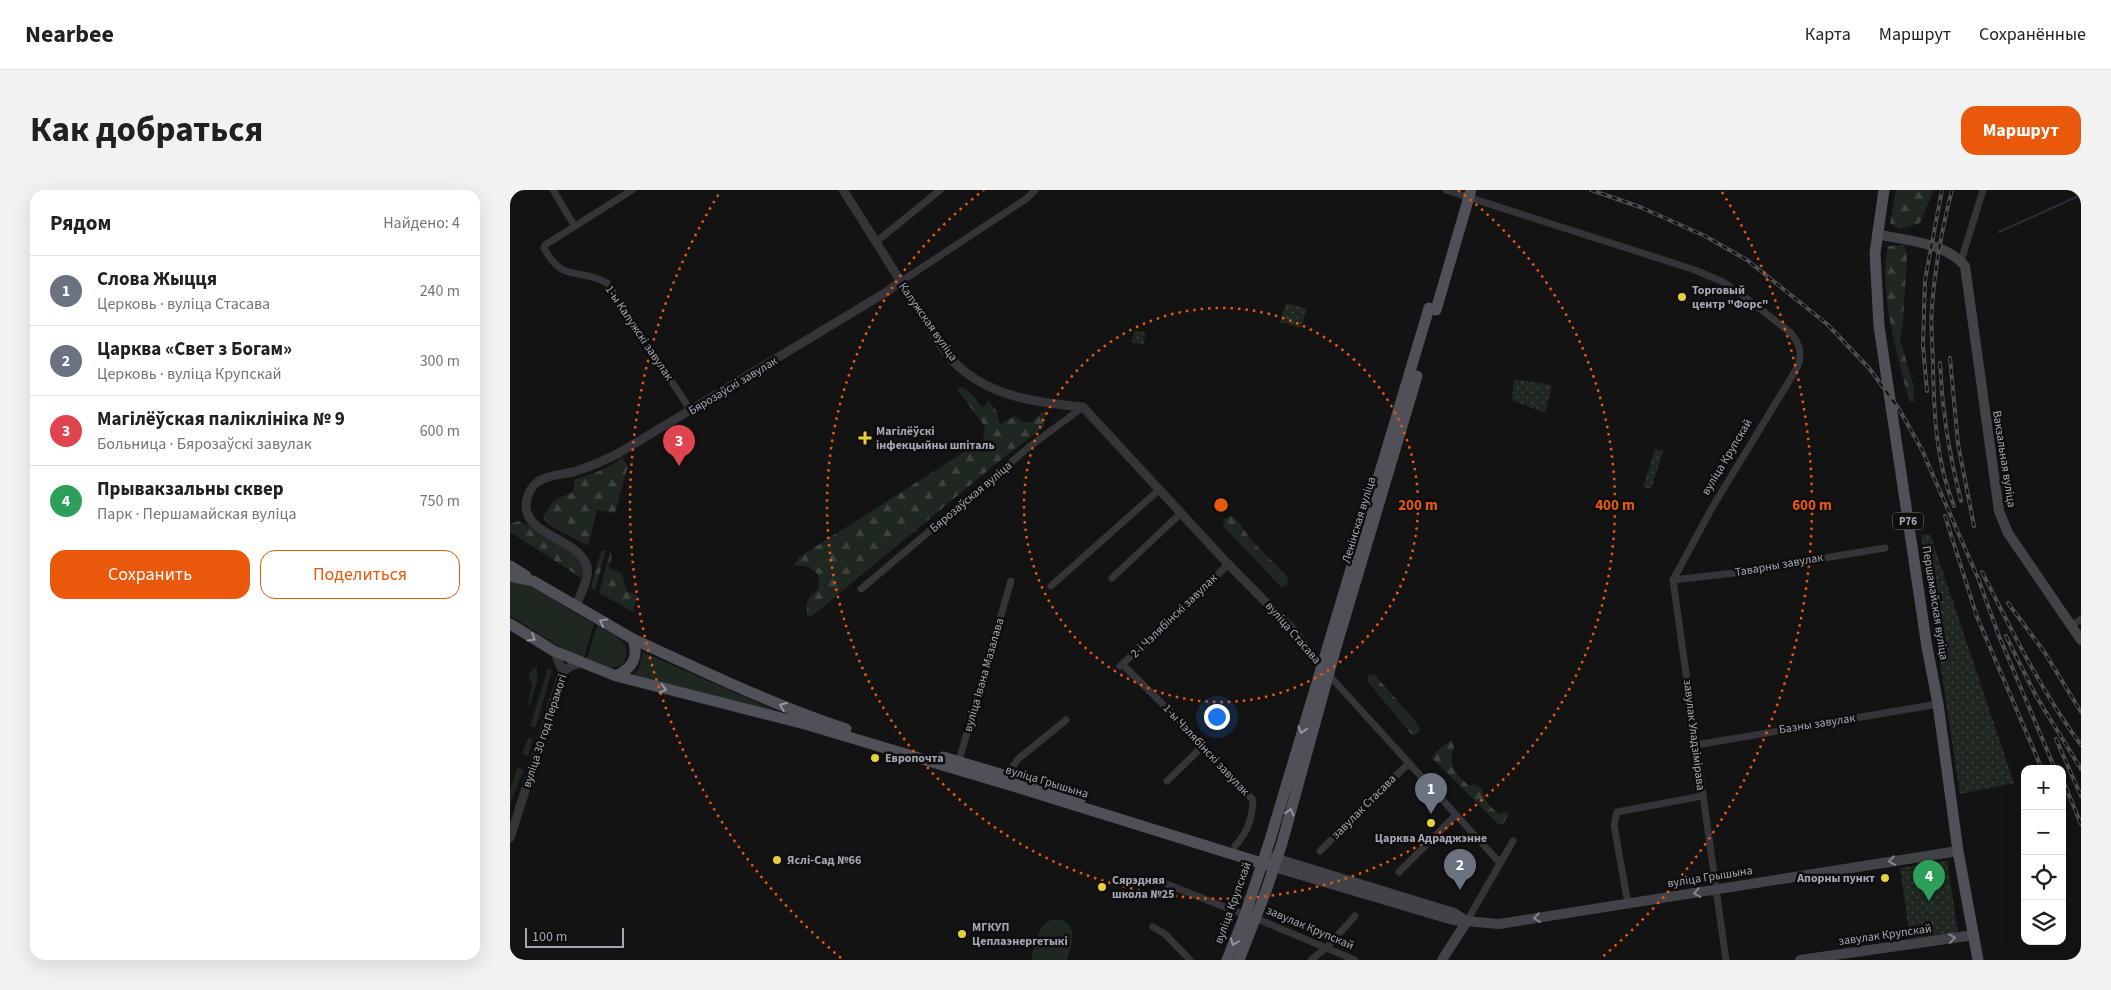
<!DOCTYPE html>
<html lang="ru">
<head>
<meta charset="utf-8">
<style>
	body { margin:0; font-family:"Source Sans 3",sans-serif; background:#f2f2f2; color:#202124 }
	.controls { position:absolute; right:15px; bottom:15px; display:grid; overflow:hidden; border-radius:10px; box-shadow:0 5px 20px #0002 }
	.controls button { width:45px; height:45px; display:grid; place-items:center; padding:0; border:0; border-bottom:1px solid #e0e0e0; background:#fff; color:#202124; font:25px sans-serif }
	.scale { position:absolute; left:15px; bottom:12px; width:99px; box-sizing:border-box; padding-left:5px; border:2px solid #a5a6b4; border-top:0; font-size:14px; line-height:18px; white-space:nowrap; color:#a5a6b4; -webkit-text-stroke:4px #0e0e0f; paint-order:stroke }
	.you { position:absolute; left:706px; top:526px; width:18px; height:18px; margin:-12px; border:4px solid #fff; border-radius:50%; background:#1a73e8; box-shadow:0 0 0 8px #1a73e833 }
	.badge { display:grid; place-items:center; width:32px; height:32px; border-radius:50%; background:#ea580c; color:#fff; font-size:16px; font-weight:700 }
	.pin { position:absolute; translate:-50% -41px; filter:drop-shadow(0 1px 2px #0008) }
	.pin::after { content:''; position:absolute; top:26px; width:18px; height:15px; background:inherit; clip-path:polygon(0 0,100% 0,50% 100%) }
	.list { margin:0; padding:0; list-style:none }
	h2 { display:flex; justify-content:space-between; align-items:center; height:65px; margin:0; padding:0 20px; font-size:21px }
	h2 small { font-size:16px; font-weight:400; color:#757577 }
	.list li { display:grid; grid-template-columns:32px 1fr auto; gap:15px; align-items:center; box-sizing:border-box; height:70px; padding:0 20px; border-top:1px solid #e0e0e0 }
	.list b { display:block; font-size:19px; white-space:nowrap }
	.list p { margin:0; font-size:16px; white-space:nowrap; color:#757577 }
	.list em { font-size:16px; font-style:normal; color:#757577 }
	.actions { display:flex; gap:10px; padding:15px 20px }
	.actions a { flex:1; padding:11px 0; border:1px solid #ea580c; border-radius:15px; text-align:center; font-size:18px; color:#ea580c }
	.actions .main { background:#ea580c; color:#fff }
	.icon { flex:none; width:28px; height:28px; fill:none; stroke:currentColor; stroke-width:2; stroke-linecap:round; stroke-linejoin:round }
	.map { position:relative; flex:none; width:1571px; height:770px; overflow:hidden; border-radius:15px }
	header { display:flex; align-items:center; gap:30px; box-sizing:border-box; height:70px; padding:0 25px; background:#fff; border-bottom:1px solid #e0e0e0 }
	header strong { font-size:24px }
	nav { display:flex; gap:28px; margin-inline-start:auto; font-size:18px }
	.intro { display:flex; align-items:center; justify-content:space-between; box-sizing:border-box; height:120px; padding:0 30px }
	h1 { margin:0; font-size:35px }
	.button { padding:12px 22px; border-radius:15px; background:#ea580c; color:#fff; font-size:18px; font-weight:700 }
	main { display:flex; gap:30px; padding:0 30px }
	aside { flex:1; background:#fff; border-radius:15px; box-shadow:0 5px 20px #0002 }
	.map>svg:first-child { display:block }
</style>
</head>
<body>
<header>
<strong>Nearbee</strong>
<nav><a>Карта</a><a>Маршрут</a><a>Сохранённые</a></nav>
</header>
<div class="intro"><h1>Как добраться</h1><a class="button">Маршрут</a></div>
<main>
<aside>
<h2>Рядом<small>Найдено: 4</small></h2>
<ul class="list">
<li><span class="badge" style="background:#6b7280">1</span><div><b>Слова Жыцця</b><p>Церковь · вуліца Стасава</p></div><em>240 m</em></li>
<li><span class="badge" style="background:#6b7280">2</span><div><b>Царква «Свет з Богам»</b><p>Церковь · вуліца Крупскай</p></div><em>300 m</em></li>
<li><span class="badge" style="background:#e0444e">3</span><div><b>Магілёўская паліклініка № 9</b><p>Больница · Бярозаўскі завулак</p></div><em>600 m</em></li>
<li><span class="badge" style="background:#2e9e5b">4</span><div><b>Прывакзальны сквер</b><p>Парк · Першамайская вуліца</p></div><em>750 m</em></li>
</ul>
<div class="actions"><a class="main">Сохранить</a><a>Поделиться</a></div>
</aside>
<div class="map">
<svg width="1571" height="770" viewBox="0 0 1571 770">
	<defs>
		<pattern id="forest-firs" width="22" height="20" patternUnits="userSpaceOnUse" patternTransform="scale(1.25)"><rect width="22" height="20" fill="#1f2721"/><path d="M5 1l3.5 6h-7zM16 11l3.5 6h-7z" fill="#3d433f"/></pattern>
		<pattern id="park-dots" width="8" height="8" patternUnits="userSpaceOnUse" patternTransform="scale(1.25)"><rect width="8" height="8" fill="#1f2721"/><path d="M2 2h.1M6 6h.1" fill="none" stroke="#3d433f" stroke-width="1.8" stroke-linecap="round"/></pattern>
	</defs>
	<rect width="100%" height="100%" fill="#131314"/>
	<path fill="#1f2721" d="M3,391l12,2 69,41 -11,37 -73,-45v-34z
		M87,435c17,11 41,18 24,41l-10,2 -25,-6z
		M133,462l138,61 -150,-37 7,-5z
		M27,476v16l-7,23h-2l4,-20 -4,-11z
		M38,478l4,2 -16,57 -6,-1z
		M18,548l5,1 -5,17 -6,-2z
		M7,578l7,2 -14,34v-14z
		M546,729c24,3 16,25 11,41h-36c4,-15 6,-39 25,-41z"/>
	<path fill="url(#forest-firs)" d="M1386,0h38l-14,33 -20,6 -10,-5z
		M1394,55l3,10 -4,67 -3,17 14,48v15l-5,-1c-11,-45 -31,-109 -21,-155z
		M449,197c9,1 18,12 22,20l4,-1 3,-6 9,12 3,12 15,-8 9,6h8l10,-10h6l-5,9 1,6 -52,40 -180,149 -5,1c0,-5 -1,-12 1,-17 2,-5 8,-7 10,-12 6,-17 -11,-24 -24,-22l4,-8 185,-118 2,-13 -28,-38z
		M112,267l6,9 -13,47 -18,-3 -9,36 -39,-21 -6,-8 11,-17 19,-8 2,-13c17,-5 34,-10 47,-22z
		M721,326c12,8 11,13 20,23 11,14 27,26 37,40l-1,6 -6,2 -58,-61 1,-7z
		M8,331l8,3 54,34 5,8 -4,12 -71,-46v-8z
		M96,360l-11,41 -4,-4 10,-36z
		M100,361l2,4 -3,13 13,6 4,16 11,6 -4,16 -34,-19z
		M864,484l43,49 3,6 -4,6 -5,-1 -43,-52v-6z
		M941,550l3,7c-7,20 2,26 15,39l6,-2 7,5c3,11 8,20 18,25l6,-2 3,2 -6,10h-5l-66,-66 4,-6z"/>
	<path fill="url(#park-dots)" d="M776,113l21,6 -6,19 -21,-6z
		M625,140l11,3 -3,12 -12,-3z
		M1004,189l38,6 -7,28 -33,-13z
		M1145,259l8,2 -12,38 -8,-2z
		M1420,344l84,249 -54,11 -39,-259z
		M1437,671l11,72 -48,5 -10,-70z"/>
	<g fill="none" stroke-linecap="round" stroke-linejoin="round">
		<path stroke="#2a2e37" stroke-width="2" d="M1489,42l82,-37"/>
		<path stroke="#343439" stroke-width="7" d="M43,0l21,35
			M122,0l-87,55 -1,3c20,37 34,18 63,35l84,128
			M936,0l249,80 28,12 18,12 50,39c9,12 12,22 6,35l-84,138 -40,74
			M366,52l64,-52
			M1451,71l22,-71
			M390,92l126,-83 9,-9
			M602,388l69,-65
			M1163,390l53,380
			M1163,390l61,-7 151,-25
			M541,396l109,-97
			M351,399l168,-142 54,-40
			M1561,436l10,-7
			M613,475l51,50 79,85c-1,19 -5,32 -18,46
			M610,476l77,-69 31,-33
			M818,484l171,188
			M1186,555l242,-41
			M448,574l53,-183
			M497,585l11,-16 48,-39
			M657,591l36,-35
			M810,661l89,-88
			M889,682l57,-57
			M649,691l86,34
			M1118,714l-14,-79 3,-13 85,-16
			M745,728l100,42
			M957,731l46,-80
			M643,737l12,7 25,26
			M801,770l15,-12 29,-32"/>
		<path stroke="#343439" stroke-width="9" d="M333,0c28,43 54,87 82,129 11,18 22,39 39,52 33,27 78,32 119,36l145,157 67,68 16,24 10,10
			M66,416c4,-11 14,-29 11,-40 -9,-29 -69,-31 -60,-67 2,-9 8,-17 16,-20 9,-4 20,-5 30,-7 16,-5 31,-11 46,-19l269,-162 12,-9
			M44,461l9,21
			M0,648l53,-166 8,-6 10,-3"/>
		<path stroke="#424249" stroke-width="10" d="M1367,44c29,7 68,8 88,32l34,245 9,22 73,107
			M761,667l183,56 12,8
			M764,677l179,53 46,4 459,-73
			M932,770l25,-39
			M1290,770l174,-25"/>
		<path stroke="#505058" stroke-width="11" d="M1374,0l-9,63 4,73 48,321 11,57 20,147 20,109
			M0,376l16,10
			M0,386l23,5 100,58c6,18 0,29 -17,37l-62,-25 -44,-27
			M123,449c70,32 140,66 213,90
			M106,486l189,48 221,66 248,77
			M433,567l138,41
			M717,770l18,-45 25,-75 159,-532
			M729,770l27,-69 16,-48 54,-196 81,-271"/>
		<g stroke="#4d4d54" stroke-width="4">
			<path id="rail" d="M1081,0l49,17 65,29 42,24 80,64 42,44 30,41 23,41 56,128 21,58 56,133
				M1442,0c-10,38 -17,77 -20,116 -2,20 1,41 1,61 1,46 3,95 21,139
				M1440,168l8,86 16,82
				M1430,173c2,47 9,92 21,138
				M1417,201l-4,-46 2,-65 17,-90
				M1435,326l32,101 65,152
				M1472,382c30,59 59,119 99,173
				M1498,413l37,50 36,59
				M1496,446l30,60 45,73
				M1546,549l25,57
				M1552,588l19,46"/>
		</g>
		<use href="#rail" stroke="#0e0e0f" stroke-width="2" stroke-dasharray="5.5" stroke-linecap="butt"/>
		<path stroke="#505058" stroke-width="11" d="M926,120l35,-120"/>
	</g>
	<defs><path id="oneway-chevron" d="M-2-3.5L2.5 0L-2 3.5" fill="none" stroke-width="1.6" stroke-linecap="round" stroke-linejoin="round" transform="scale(1.25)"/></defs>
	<g stroke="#9495a2">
		<use href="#oneway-chevron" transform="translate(93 432) rotate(-151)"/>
		<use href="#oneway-chevron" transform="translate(22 448) rotate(32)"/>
		<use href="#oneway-chevron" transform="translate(153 499) rotate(14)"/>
		<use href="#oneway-chevron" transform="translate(273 516) rotate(-157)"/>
		<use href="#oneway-chevron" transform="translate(792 540) rotate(107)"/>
		<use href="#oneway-chevron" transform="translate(780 622) rotate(-75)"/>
		<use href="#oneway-chevron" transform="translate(724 752) rotate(111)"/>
	</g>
	<g stroke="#82838f">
		<use href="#oneway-chevron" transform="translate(1382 671) rotate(172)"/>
		<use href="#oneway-chevron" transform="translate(1187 703) rotate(171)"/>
		<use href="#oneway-chevron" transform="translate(1027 728) rotate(171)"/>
		<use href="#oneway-chevron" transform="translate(1442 748) rotate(-8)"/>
	</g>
	<g fill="none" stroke="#e8590c" stroke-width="2.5" stroke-dasharray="2.5 5">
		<circle cx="711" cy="315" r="197"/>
		<path d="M948 0A394 394 0 1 1 474 0"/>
		<path d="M331 768A591 591 0 0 1 210 2M1212 2A591 591 0 0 1 1091 768"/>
	</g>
	<g fill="#e6d039" stroke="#0e0e0f" stroke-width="2">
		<circle cx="1172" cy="107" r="5"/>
		<path d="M352.5 240.5h5v5h5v5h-5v5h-5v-5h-5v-5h5z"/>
		<circle cx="365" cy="568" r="5"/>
		<circle cx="921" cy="633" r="5"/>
		<circle cx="267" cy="670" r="5"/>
		<circle cx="1375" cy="688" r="5"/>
		<circle cx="592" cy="697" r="5"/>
		<circle cx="452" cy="744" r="5"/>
	</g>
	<g text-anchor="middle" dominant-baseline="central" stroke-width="5" stroke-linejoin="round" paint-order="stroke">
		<rect fill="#0e0e0f" stroke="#787882" stroke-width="1" x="1383" y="322.5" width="30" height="17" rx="4"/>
		<g font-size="11" font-weight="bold" fill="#a5a6b4">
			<text x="1398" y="331">Р76</text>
		</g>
		<g font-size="12" font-weight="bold" fill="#a5a6b4" stroke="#0e0e0f" text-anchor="start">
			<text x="1182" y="100">Торговый<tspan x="1182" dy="14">центр "Форс"</tspan></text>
			<text x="366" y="241">Магілёўскі<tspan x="366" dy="14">інфекцыйны шпіталь</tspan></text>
			<text x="375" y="568">Европочта</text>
			<text x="921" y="648" text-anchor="middle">Царква Адраджэнне</text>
			<text x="277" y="670">Яслі-Сад №66</text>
			<text x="1365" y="688" text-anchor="end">Апорны пункт</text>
			<text x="602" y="690">Сярэдняя<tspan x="602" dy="14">школа №25</tspan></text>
			<text x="462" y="737">МГКУП<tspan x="462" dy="14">Цеплаэнергетыкі</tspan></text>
		</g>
		<g font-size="12" fill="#a5a6b4" stroke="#0e0e0f">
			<text transform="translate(418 132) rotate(55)">Калужская вуліца</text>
			<text transform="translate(129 143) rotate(56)">1-ы Калужскі завулак</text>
			<text transform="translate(223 196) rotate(-31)">Бярозаўскі завулак</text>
			<text transform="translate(1217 267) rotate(-59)">вуліца Крупскай</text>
			<text transform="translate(1494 269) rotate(81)">Вакзальная вуліца</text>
			<text transform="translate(461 307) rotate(-40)">Бярозаўская вуліца</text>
			<text transform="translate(849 330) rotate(-73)">Ленінская вуліца</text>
			<text transform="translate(1269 375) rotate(-10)">Таварны завулак</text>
			<text transform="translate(1425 413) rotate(81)">Першамайская вуліца</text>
			<text transform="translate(664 426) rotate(-44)">2-і Чэлябінскі завулак</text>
			<text transform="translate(783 443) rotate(49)">вуліца Стасава</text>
			<text transform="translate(474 485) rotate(-74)">вуліца Iвана Мазалава</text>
			<text transform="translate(1307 534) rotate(-9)">Базны завулак</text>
			<text transform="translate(35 541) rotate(-72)">вуліца 30 год Перамогі</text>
			<text transform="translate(1184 545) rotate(83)">завулак Уладзімірава</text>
			<text transform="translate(696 560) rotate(47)">1-ы Чэлябінскі завулак</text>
			<text transform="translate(537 592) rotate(17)">вуліца Грышына</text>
			<text transform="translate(854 617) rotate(-45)">завулак Стасава</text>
			<text transform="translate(1200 687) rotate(-9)">вуліца Грышына</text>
			<text transform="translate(723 713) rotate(-70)">вуліца Крупскай</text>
			<text transform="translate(800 738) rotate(23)">завулак Крупскай</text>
			<text transform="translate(1375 745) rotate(-8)">завулак Крупскай</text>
		</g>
	</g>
	<circle cx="711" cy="315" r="8" fill="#e8590c" stroke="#0e0e0f" stroke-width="2.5"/>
	<g font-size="15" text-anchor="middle" font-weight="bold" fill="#e8590c" stroke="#0e0e0f" stroke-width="5" stroke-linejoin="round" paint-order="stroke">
		<text x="908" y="320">200 m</text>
		<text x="1105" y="320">400 m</text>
		<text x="1302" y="320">600 m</text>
	</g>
</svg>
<div class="controls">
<button>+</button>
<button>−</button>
<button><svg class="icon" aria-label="locate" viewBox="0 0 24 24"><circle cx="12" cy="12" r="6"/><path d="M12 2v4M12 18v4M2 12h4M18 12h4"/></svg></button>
<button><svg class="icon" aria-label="layers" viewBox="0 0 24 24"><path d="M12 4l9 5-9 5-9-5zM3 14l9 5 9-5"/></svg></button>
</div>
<div class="scale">100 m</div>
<div class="you"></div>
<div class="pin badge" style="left:921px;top:624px;background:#6b7280">1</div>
<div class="pin badge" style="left:950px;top:700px;background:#6b7280">2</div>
<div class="pin badge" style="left:169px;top:276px;background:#e0444e">3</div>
<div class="pin badge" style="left:1419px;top:711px;background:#2e9e5b">4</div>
</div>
</main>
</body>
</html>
